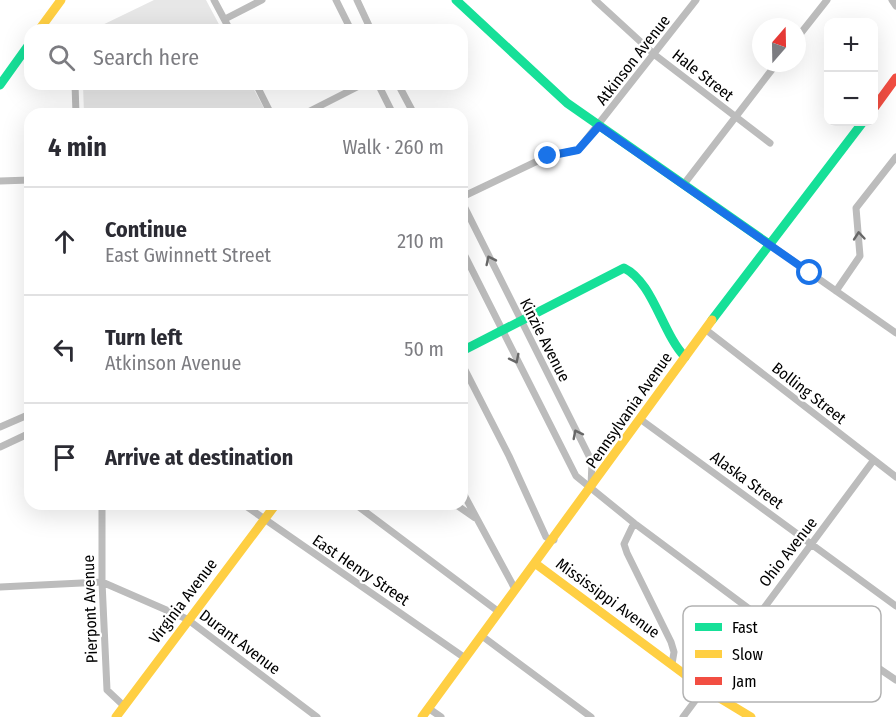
<!DOCTYPE html>
<html lang="en">
<head>
<meta charset="utf-8">
<style>
	body { margin:0; font-family:"Fira Sans Condensed",sans-serif; background:#f7f7f7; color:#2b2b33 }
	.controls { position:absolute; right:18px; top:18px; display:grid; overflow:hidden; border-radius:12px; box-shadow:0 6px 24px #0002 }
	.controls button { width:54px; height:54px; display:grid; place-items:center; padding:0; border:0; border-bottom:2px solid #e1e1e2; background:#fff; color:#2b2b33; font:30px sans-serif }
	.compass { position:absolute; left:752px; top:18px; width:54px; height:54px; border-radius:50%; background:#fff; box-shadow:0 6px 24px #0002; rotate:20deg }
	.stop { position:absolute; width:18px; height:18px; margin:-14px; border:4px solid #1a73e8; border-radius:50%; background:#fff }
	.stop.end { background:#1a73e8; border-color:#fff; box-shadow:0 2px 6px #0008 }
	.list { margin:0; padding:0; list-style:none }
	h2 { display:flex; justify-content:space-between; align-items:center; height:78px; margin:0; padding:0 24px; font-size:26px }
	h2 small { font-size:20px; font-weight:400; color:#7c7c81 }
	.list li { display:grid; grid-template-columns:39px 1fr auto; gap:18px; align-items:center; box-sizing:border-box; height:108px; padding:0 24px; border-top:2px solid #e1e1e2 }
	.list b { display:block; font-size:22px; white-space:nowrap }
	.list p { margin:0; font-size:20px; white-space:nowrap; color:#7c7c81 }
	.list em { font-size:20px; font-style:normal; color:#7c7c81 }
	.icon { flex:none; width:33px; height:33px; fill:none; stroke:currentColor; stroke-width:2; stroke-linecap:round; stroke-linejoin:round }
	.map { position:relative; flex:none; width:896px; height:717px; overflow:hidden }
	.search { position:absolute; background:#fff; box-shadow:0 6px 24px #0002; left:24px; top:24px; width:444px; height:66px; display:flex; align-items:center; gap:15px; box-sizing:border-box; padding:0 21px; border-radius:18px; color:#7c7c81; font-size:22px }
	.panel { position:absolute; background:#fff; box-shadow:0 6px 24px #0002; left:24px; top:108px; width:444px; height:402px; border-radius:18px }
	.map>svg:first-child { display:block }
</style>
</head>
<body>
<div class="map">
<svg width="896" height="717" viewBox="0 0 896 717">
	<rect width="100%" height="100%" fill="#fff"/>
	<path fill="#e7e7e7" d="M154,0h52l16,30h-130z
		M83,84h168l16,30h-183z"/>
	<g fill="none" stroke-linecap="round" stroke-linejoin="round">
		<path stroke="#bcbcbc" stroke-width="7" d="M214,0l16,30
			M336,0l15,30
			M357,0l14,30
			M595,0l60,55 115,88
			M892,0l4,6
			M225,19l37,-19
			M797,38l30,-38
			M75,84l1,30
			M256,84l15,30
			M378,84l15,30
			M398,84l16,30
			M304,114l59,-30
			M0,181l30,-1
			M684,184l93,-121
			M462,197l86,-41 30,-6 118,-150
			M464,206l128,256 -1,24
			M769,244l127,89
			M462,250l114,226 58,47 169,126
			M836,291l24,-35 -4,-48 40,-51
			M705,329l191,148
			M462,364l47,92 37,81 8,3
			M640,419l256,187
			M0,427l30,-13
			M0,447l30,-14
			M462,491l53,98
			M102,504v78l5,108 17,16
			M243,504l222,154
			M355,504l144,108
			M455,504l20,14
			M634,523l-10,21 3,9 44,89 3,10 -2,12
			M0,587l102,-5 85,37 130,98
			M482,636l109,81
			M843,644l53,36
			M428,708l13,9
			M683,717l190,-256"/>
		<path stroke="#16e098" stroke-width="9" d="M456,0l111,103 202,141
			M0,85l30,-42
			M712,320l151,-198
			M462,351l162,-83c29,14 38,65 61,89"/>
		<path stroke="#ffcf43" stroke-width="9" d="M39,30l22,-30
			M536,564l167,124 48,29
			M116,717l160,-213
			M422,717l290,-397"/>
		<path stroke="#f24e42" stroke-width="9" d="M874,108l22,-30"/>
	</g>
	<defs><path id="oneway-chevron" d="M-2-3.5L2.5 0L-2 3.5" fill="none" stroke-width="1.6" stroke-linecap="round" stroke-linejoin="round" transform="scale(1.5)"/></defs>
	<g stroke="#676767">
		<use href="#oneway-chevron" transform="translate(859 236) rotate(-95)"/>
		<use href="#oneway-chevron" transform="translate(490 260) rotate(-116)"/>
		<use href="#oneway-chevron" transform="translate(515 359) rotate(63)"/>
		<use href="#oneway-chevron" transform="translate(577 434) rotate(-117)"/>
	</g>
	<g fill="none" stroke-linecap="round" stroke-linejoin="round">
		<path stroke="#1a73e8" stroke-width="8" d="M548,156l30,-6 21,-24 211,147"/>
	</g>
	<g text-anchor="middle" dominant-baseline="central" stroke-width="4.5" stroke-linejoin="round" paint-order="stroke">
		<g font-size="16" fill="#000" stroke="#fff">
			<text transform="translate(633 60) rotate(-52)">Atkinson Avenue</text>
			<text transform="translate(703 75) rotate(38)">Hale Street</text>
			<text transform="translate(545 340) rotate(63)">Kinzie Avenue</text>
			<text transform="translate(809 393) rotate(38)">Bolling Street</text>
			<text transform="translate(629 410) rotate(-55)">Pennsylvania Avenue</text>
			<text transform="translate(747 480) rotate(36)">Alaska Street</text>
			<text transform="translate(788 552) rotate(-52)">Ohio Avenue</text>
			<text transform="translate(361 570) rotate(34)">East Henry Street</text>
			<text transform="translate(608 598) rotate(36)">Mississippi Avenue</text>
			<text transform="translate(183 601) rotate(-53)">Virginia Avenue</text>
			<text transform="translate(90 609) rotate(-92)">Pierpont Avenue</text>
			<text transform="translate(240 642) rotate(37)">Durant Avenue</text>
		</g>
	</g>
	<rect x="683" y="606" width="198" height="96" rx="9" fill="#fff" stroke="#b2b2b2" stroke-width="1.5"/>
	<rect x="695" y="623" width="27" height="8" fill="#16e098"/>
	<rect x="695" y="650" width="27" height="8" fill="#ffcf43"/>
	<rect x="695" y="677" width="27" height="8" fill="#f24e42"/>
	<g font-size="16" fill="#000">
		<text x="732" y="633">Fast</text>
		<text x="732" y="660">Slow</text>
		<text x="732" y="687">Jam</text>
	</g>
</svg>
<div class="controls">
<button>+</button>
<button>−</button>
</div>
<svg class="compass" viewBox="-18 -18 36 36"><path d="M0-13l5 13h-10z" fill="#e53935"/><path d="M0 13l5-13h-10z" fill="#7c7c81"/></svg>
<div class="stop" style="left:810px;top:273px"></div>
<div class="stop end" style="left:548px;top:156px"></div>
<div class="search"><svg class="icon" aria-label="search" viewBox="0 0 24 24"><circle cx="10" cy="10" r="6"/><path d="M15 15l6 6"/></svg>Search here</div>
<section class="panel">
<h2>4 min<small>Walk · 260 m</small></h2>
<ul class="list">
<li><svg class="icon" aria-label="ahead" viewBox="0 0 24 24"><path d="M12 20V5M6 11l6-6 6 6"/></svg><div><b>Continue</b><p>East Gwinnett Street</p></div><em>210 m</em></li>
<li><svg class="icon" aria-label="left" viewBox="0 0 24 24"><path d="M17 20v-9H6M10 6l-5 5 5 5"/></svg><div><b>Turn left</b><p>Atkinson Avenue</p></div><em>50 m</em></li>
<li><svg class="icon" aria-label="arrive" viewBox="0 0 24 24"><path d="M6 21V4h12l-3 4 3 4H6"/></svg><div><b>Arrive at destination</b></div></li>
</ul>
</section>
</div>
</body>
</html>
